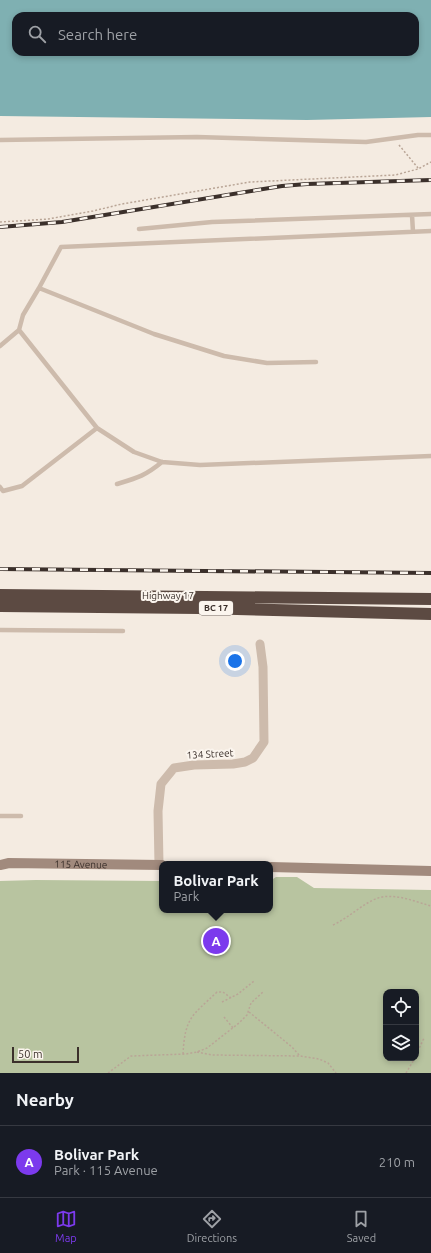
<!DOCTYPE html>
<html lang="en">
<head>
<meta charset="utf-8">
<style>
	body { margin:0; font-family:Ubuntu,sans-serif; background:#20242c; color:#f1f3f6 }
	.controls { position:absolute; right:12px; bottom:12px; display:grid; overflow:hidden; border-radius:8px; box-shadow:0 2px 6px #0003 }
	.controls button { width:36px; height:36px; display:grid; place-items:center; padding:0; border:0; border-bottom:1px solid #363941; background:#171b24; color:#f1f3f6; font:20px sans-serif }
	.scale { position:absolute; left:12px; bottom:10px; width:67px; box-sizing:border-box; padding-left:4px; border:2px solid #3b302b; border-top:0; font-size:11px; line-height:14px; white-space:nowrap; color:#3b302b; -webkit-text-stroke:3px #fbf5ee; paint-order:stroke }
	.you { position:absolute; left:235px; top:661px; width:14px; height:14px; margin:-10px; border:3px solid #fff; border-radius:50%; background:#1a73e8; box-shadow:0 0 0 6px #1a73e833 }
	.badge { display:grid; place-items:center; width:26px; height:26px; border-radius:50%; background:#7c3aed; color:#fff; font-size:13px; font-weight:700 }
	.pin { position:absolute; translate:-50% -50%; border:2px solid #fff; box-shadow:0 1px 4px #0006 }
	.popup { position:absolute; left:159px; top:861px; width:114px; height:52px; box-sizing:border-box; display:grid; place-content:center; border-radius:8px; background:#171b24; filter:drop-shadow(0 1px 3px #0005); font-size:13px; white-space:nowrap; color:#9ea1a6 }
	.popup b { font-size:15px; color:#f1f3f6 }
	.popup::after { content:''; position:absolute; left:50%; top:100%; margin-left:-8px; border:8px solid transparent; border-top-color:#171b24 }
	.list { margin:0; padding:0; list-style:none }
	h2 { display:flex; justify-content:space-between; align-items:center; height:52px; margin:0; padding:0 16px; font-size:17px }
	h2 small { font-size:13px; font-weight:400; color:#9ea1a6 }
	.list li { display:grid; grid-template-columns:26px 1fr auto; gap:12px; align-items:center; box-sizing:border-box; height:72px; padding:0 16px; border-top:1px solid #363941 }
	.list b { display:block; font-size:15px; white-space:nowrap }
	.list p { margin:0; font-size:13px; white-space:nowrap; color:#9ea1a6 }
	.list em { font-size:13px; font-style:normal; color:#9ea1a6 }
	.icon { flex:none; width:22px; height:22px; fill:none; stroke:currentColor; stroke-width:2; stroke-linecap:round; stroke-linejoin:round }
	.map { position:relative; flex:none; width:431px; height:1073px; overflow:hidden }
	.search { position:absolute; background:#171b24; box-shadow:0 2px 6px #0003; left:12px; right:12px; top:12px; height:44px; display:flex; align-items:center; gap:10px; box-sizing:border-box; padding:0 14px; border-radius:12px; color:#9ea1a6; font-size:15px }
	.sheet { height:124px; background:#171b24 }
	nav { display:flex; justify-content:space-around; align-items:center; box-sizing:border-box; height:56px; border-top:1px solid #363941; background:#171b24; font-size:11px; color:#9ea1a6 }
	nav a { display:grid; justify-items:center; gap:2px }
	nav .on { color:#7c3aed }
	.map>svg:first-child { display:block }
</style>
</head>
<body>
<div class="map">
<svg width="431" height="1073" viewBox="0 0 431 1073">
	<rect width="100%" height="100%" fill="#f4ebe1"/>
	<path fill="#b8c4a0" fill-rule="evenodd" d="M276,877h21l17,11 117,2v183h-431v-192l36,-1 126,1v29h108v-29zM386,992h30v66h-30z"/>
	<path fill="#7fb0b2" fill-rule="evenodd" d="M0,0h431v117l-124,3 -307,-4zM16,16h399v36h-399z"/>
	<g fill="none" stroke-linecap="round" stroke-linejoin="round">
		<path stroke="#b9a596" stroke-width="1.5" stroke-dasharray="2 2" stroke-linecap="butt" d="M399,145l19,23
			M0,222l48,-3 45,-8 29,-7 128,-22 145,-7 23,-6 13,-7
			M333,925c15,-7 26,-18 40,-25 18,-9 40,1 58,6
			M222,1002l16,-8 16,-13
			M249,1012l43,35 8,9
			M224,1017l9,11
			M197,1052l15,3 88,1 19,3 9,4 8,10
			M183,1054c2,-37 9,-38 34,-62h6l8,6
			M416,1055l8,-17
			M108,1073l23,-17 55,-2 11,-2 10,-4 32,-25 8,-8 4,-12 13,-12
			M406,1073l9,-15"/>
		<path stroke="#cdbbac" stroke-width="4.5" d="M0,140l197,-3 169,5 52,-7h13
			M412,215l1,17
			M139,229l73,-7 219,-8
			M39,288l22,-41 370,-16
			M0,346l19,-16 4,-15 16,-27 115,46 70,22 43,7 49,-1
			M97,428l37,24 28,10 38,3 231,-9
			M117,484c20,-6 28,-8 45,-22
			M0,487l3,4 19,-5 75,-58 -78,-98
			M0,630l123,1
			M0,816h21"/>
		<path stroke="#cdbbac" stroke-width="9" d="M159,865l-1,-54 3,-27 13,-16 20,-3 39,-1 12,-2 8,-4 11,-16 -1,-75 -3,-23"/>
		<g stroke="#a18a7d" stroke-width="10">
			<path id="s1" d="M0,865l9,-2 153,2"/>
			<path d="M270,867l161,4"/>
		</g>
		<path stroke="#5c4a42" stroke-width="12" d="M0,595l431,4
			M0,606l199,2 232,6"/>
		<g stroke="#3b302b" stroke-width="4">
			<path id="rail" d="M0,227l62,-5 220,-36 25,-2 124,-4
				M0,569l431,4"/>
		</g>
		<use href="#rail" stroke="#fbf5ee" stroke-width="2.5" stroke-dasharray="8" stroke-linecap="butt"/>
	</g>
	<g text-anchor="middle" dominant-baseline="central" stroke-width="4" stroke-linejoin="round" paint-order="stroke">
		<rect fill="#fbf5ee" stroke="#756b66" stroke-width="1" x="199" y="601" width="34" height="14" rx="3"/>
		<g font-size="9" font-weight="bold" fill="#3b302b">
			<text x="216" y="608">BC 17</text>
		</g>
		<g font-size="10" fill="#3b302b" stroke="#fbf5ee">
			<text x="168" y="595">Highway 17</text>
			<text transform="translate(210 754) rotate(-3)">134 Street</text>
			<text stroke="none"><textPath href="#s1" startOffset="81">115 Avenue</textPath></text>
		</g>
	</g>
</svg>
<div class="controls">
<button><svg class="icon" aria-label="locate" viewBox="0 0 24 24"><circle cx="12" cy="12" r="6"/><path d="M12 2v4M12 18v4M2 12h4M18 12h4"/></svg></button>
<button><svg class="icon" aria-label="layers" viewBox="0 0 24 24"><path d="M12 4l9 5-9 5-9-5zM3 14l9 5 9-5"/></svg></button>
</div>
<div class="scale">50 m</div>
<div class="you"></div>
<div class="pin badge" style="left:216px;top:941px">A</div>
<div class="popup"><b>Bolivar Park</b>Park</div>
<div class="search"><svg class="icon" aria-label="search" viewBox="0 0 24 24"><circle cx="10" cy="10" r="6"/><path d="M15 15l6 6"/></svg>Search here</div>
</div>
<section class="sheet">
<h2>Nearby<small></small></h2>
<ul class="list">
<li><span class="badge">A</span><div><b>Bolivar Park</b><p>Park · 115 Avenue</p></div><em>210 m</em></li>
</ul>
</section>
<nav>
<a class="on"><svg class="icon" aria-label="map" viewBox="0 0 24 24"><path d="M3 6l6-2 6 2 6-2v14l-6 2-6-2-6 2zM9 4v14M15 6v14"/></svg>Map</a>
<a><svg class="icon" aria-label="directions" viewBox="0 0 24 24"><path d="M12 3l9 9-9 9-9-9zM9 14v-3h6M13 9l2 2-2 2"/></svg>Directions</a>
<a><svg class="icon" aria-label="saved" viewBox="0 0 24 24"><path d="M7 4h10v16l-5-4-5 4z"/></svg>Saved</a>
</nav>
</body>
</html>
